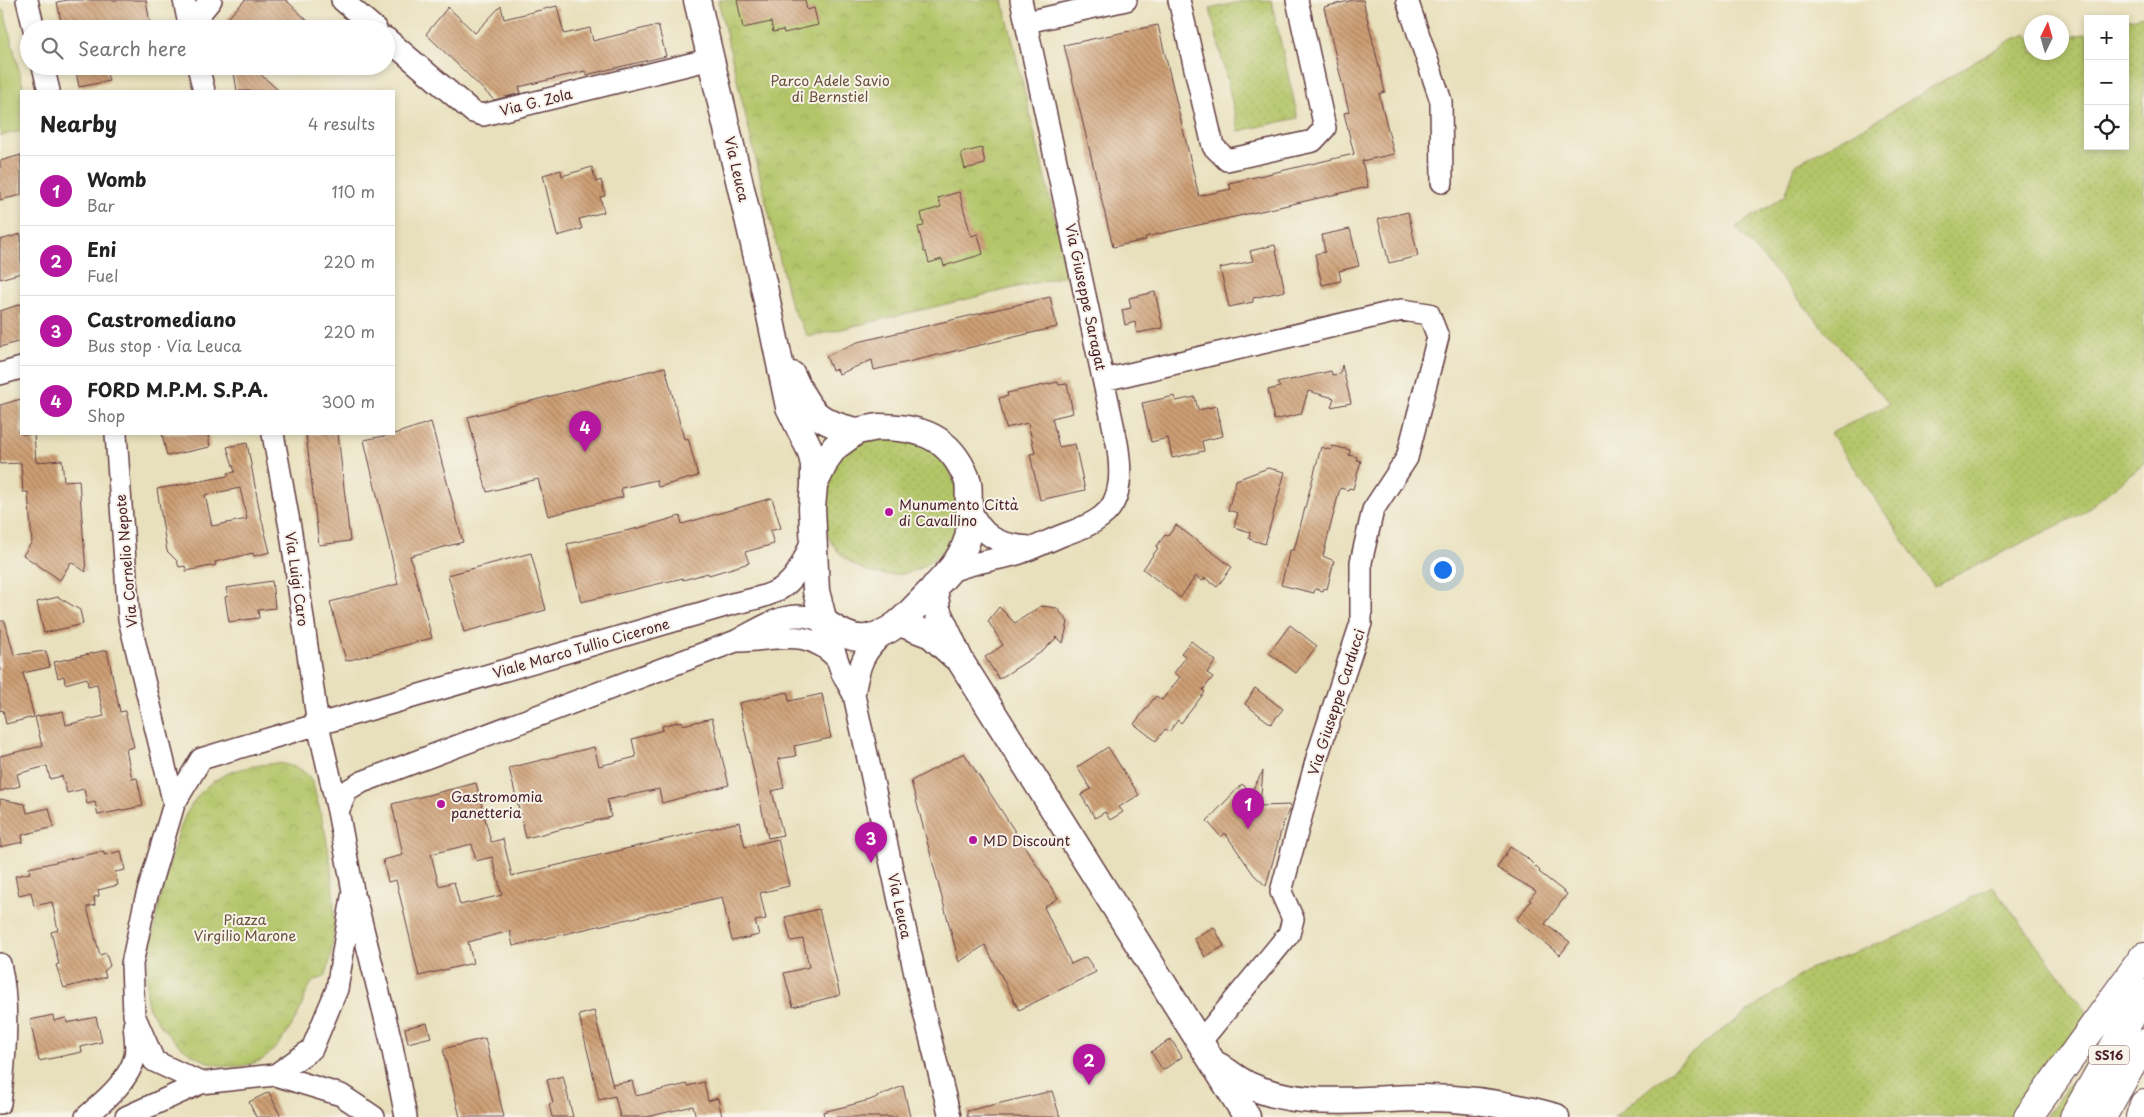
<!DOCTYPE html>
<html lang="en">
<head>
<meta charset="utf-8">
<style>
	body { margin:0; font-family:"Playpen Sans",sans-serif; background:#f6f6f6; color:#222 }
	.controls { position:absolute; right:15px; top:15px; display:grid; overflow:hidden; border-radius:0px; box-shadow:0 2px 8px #0003 }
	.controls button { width:45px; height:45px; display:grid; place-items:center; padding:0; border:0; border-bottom:1px solid #e0e0e0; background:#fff; color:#222; font:25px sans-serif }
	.compass { position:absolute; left:2024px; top:15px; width:45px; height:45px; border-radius:50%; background:#fff; box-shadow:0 2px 8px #0003; rotate:5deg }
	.you { position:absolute; left:1442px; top:569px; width:18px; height:18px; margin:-12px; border:4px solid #fff; border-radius:50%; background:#1a73e8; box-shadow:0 0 0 8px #1a73e833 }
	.badge { display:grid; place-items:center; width:32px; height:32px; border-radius:50%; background:#b5179e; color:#fff; font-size:16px; font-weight:700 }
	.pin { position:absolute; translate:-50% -41px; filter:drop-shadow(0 1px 2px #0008) }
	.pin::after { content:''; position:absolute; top:26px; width:18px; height:15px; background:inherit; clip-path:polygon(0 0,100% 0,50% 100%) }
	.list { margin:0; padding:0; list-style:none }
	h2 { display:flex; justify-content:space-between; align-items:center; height:65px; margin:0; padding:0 20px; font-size:21px }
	h2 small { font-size:16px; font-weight:400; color:#767676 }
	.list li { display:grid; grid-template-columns:32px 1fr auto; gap:15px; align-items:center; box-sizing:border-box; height:70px; padding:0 20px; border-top:1px solid #e0e0e0 }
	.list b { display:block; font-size:19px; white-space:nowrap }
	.list p { margin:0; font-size:16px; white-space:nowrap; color:#767676 }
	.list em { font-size:16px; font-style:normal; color:#767676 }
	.icon { flex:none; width:28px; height:28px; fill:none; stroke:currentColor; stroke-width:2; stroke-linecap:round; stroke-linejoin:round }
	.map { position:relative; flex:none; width:2144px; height:1117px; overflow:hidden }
	.search { position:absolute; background:#fff; box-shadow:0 2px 8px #0003; left:20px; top:20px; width:375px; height:55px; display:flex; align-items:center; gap:12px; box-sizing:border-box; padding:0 18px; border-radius:28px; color:#767676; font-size:19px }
	.panel { position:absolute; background:#fff; box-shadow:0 2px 8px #0003; left:20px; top:90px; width:375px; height:345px; border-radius:0px }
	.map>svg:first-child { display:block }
</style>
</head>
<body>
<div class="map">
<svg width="2144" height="1117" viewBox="0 0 2144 1117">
	<defs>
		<pattern id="grass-dots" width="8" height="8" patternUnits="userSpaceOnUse" patternTransform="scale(1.25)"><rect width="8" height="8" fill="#b3c568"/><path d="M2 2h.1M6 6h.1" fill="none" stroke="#9ba95a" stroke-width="1.8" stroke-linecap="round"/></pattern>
		<pattern id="park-crowns" width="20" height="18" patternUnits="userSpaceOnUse" patternTransform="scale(1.25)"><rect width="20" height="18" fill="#b3c568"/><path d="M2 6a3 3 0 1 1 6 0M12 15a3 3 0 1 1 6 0" fill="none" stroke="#9ba95a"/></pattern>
		<pattern id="building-back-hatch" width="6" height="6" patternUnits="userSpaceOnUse" patternTransform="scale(1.25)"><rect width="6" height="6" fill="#cd9f75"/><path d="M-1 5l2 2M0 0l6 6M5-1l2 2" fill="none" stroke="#a88160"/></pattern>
	</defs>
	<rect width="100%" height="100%" fill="#f7f3e8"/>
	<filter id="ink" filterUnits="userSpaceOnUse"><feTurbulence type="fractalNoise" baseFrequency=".02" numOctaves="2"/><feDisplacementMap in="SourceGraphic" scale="10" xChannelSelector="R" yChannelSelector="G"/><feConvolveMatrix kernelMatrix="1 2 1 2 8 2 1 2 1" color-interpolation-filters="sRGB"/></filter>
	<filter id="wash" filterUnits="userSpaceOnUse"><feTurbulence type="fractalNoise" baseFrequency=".0096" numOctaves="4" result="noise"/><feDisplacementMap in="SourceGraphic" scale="20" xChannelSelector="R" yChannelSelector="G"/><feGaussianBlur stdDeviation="1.12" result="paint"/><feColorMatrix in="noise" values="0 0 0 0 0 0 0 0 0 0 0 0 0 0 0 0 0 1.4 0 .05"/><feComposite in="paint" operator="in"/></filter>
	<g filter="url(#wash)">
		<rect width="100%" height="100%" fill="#e8e0bc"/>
		<path fill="url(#grass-dots)" stroke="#7e724a" d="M1248,0h23l27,118 -59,13 -29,-122z
			M2144,16v448l-63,50 -147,72 -103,-153 58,-29 -153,-177 49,-31 11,-32 79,-43 136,-81 16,-6 4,5 1,13h30v-13l26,-6v113h37v-126z
			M821 506a69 69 0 1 1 138 0a69 69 0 1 1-138 0Z
			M1993,886l95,127 -70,104h-404l98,-80 97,-68 96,-35z
			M2104,1038l-45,79h-14z"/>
		<path fill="url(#park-crowns)" stroke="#7e724a" d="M718,0h285l65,275 -260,62 -17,-31z
			M277,763c12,2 25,4 33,15 4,6 5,16 7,22 14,45 26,133 8,177 -3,1 -8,2 -11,4 -8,7 -10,21 -15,31 -6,14 -25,43 -40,49 -39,17 -79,-8 -101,-39 -3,-5 -8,-11 -10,-16 -9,-32 23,-160 38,-192 4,-7 10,-16 15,-22 21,-22 47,-26 76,-29z"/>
		<path fill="#b3c568" stroke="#7e724a" d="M4,10l20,81h-3v40l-21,5v-125z"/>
		<g id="blocks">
			<path fill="url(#building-back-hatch)" fill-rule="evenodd" d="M68,0h78l5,29h-82l-1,-5 -6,2 -5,-24z
				M245,0h41l30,29h-82l-9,-8z
				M737,0h68l2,10 7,-2 4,17 -34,8 -1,-3 -10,2 -2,-10 -28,6z
				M1353,0h10l22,92 -6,2 15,60 -32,7 6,26 -223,50 1,3 -33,7 -49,-202 94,-20 41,171 32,-7 -2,-6 125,-29 -10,-41 5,-1 -25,-105z
				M501,6l3,13 53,-13 7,28 26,-6 3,13 65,-16 8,31 -80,19 -1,-4 -66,16 2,6 -27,7 -68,-66 22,-27 27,26z
				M75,66h30l4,15 -30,6z
				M234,72l25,1 20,18h-42z
				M982,148l3,16 -20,5 -4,-16z
				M21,155v40l-21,5v-39z
				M592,167l4,15 5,-2 4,16 -5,1 4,15 -25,7 3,10 -25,7 -14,-61 18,-5 1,6z
				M959,192l12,44 7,-2 5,20 -39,12 -2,-7 -13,4 -3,-11h-2l-6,-25 6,-1 -3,-13 20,-6 -3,-9z
				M1408,212l10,44 -29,7 -11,-44z
				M1350,229l9,37 -20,5 2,10 -19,4 -7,-31 10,-2 -3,-17z
				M21,234v39l-21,6v-39z
				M1275,245l10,46 -32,7v4l-24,5 -9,-39 33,-7 -3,-10z
				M1155,292l8,36 -26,5 -2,-11 -10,3 -3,-15 9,-2 -2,-10z
				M1050,297l7,30 -183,43 -2,-10 -33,14 -2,-5 -5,1 -6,-14 32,-14z
				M21,304v37l-21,6v-36z
				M1342,365l9,38 -20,4 3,-9 -26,-7 -7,23 -27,6 -6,-30 12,-3 -3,-4 54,-12 1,4 8,-1z
				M665,367l19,72 4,-1 10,38 -40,11 -2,-7 -35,8 2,9 -75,19 -10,-37 -51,13 -19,-75z
				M1058,382l1,3 8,-1 6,29 -21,5 7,29 16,-3 10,46 -45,10 -10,-46 5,-1 -7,-30 -22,5 -7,-30 9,-2 -1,-3z
				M1175,396l1,5 19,-4 3,13 19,-4 6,30 -21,5 2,10 -32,7 -4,-20 -17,4 -9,-39z
				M21,399v35h13l2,28 26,-2 2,21 15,-1 7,92 -15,-10 -11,18 -37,-25 9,-13 -4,-50h-5l-2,-29 -21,1v-59z
				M431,422l32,120 -53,14 22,82 -86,23 -16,-59 68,-18 -34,-144 30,-6z
				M162,434h46l2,13 -43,9z
				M306,434h32l12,107 -31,4z
				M247,443l13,70 10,39 -16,4 -1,-3 -38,9 1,3 -30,6 -1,-5 -6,1 -2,-6 -10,-10 -10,-62 71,-13v-3l7,-1 -8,-25zM240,488l7,31 -35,7 -7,-31z
				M1333,446l17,4 -1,5 8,2v3l4,1 -8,28 -4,-1 -1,2 -8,-2 -17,68 11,5 -7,28 -3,-1 -1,3 -8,-2 -1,4 -33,-8 9,-35h4l27,-103 10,3z
				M1268,468l17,4 -20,72 -16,-5 1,-7 -16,-5 4,-14 -10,-3 8,-30z
				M772,498l9,30 -11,3 4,13 -29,8 4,11 -40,12 -1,-2 -25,7v-2l-102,24 -14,-58 72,-16 41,-12 2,8z
				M1176,525l56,42 -15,20 -12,-9 -3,3 -6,-5 -16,22 -37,-29 15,-21 -2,-1 9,-12 3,1z
				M531,553l15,57 -82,22 -16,-57z
				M272,581l3,27 -17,2 1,8 -30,4 -4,-25 3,-1 -2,-8z
				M58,597l22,13 3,14 -39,9 -7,-31z
				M1041,606l16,2 11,14 -5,21 -6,-6 -14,14 -44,28 -14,-22 18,-12 -15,-24 11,-14 16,16z
				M0,621h5l9,34 32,-4 4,16 -27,6 11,44 -28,7 -3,-14 -3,1z
				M1290,625l27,21 -21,27 -27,-20z
				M1191,641l25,20 -9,12 6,4 -10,13 2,2 -24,31 -3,-3 -9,12 -4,-3 -9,12 -22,-17 22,-28 6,4 18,-23 -6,-4 12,-16 -5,-4z
				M107,650l13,62 5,-1 9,36 -8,2 6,30 5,-1 6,28 -45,9 -3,-13 -8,2 -3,-15 -17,4 -5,-17 -12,3 -3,-13 -30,8 3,12 -20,5v-35l42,-10 -7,-29 28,-6 3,14 38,-9 -7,-32 -9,2 -1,-8 -22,6 -1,-8 -6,2 -4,-16z
				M1255,688l28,21 -12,15 -26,-20z
				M788,692l1,9 33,-7 9,44 -37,8 2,10 -18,3 6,29 -12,3 11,44 -15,3 -29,-135z
				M712,718l17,67 -67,18 -3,-14 -52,11 4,17 -85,21 -17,-70 85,-21 5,19 37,-9 -4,-18 31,-9 -1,-4 20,-5 1,4z
				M1108,747l31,48 -20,12 4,5 -13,8 -5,-8 -10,6 -14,-23 10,-6 -14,-22z
				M964,753l94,145 -14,9 27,57 15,-7 10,15 -77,38 -34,-65 -26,17 -48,-181z
				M1263,771l-3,35 31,-1 -8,19 -17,62 -12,-11 -29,-42 -4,4 -14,-16 35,-37 9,8z
				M476,783l15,59 12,-3 9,37 227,-54 6,25 33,-8 11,47 -29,7 6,26 -11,2 4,14 -27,6 -10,-44 -209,49 -3,-15 -42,11 5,21 -54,13 -23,-96 -8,2 -5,-22 20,-5 -11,-51zM472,844l4,17 16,-4 10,38 -42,10 -6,-23 -15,4 -8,-32z
				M0,799l25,5 2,9 22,-5 5,19 -32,8 1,7 -23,5z
				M1510,847l16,10 14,14 -1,1 28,22 -22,30 25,18 -10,13 -44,-35 15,-19 -2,-1 7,-9 -39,-23z
				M104,851v4l17,-4 4,19 -10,2 3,13 -20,5 1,6 -5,1 1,8 -8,2 13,48 6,-2 4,13 -6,5 2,6 -42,11 -8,-23 3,-1 -8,-32 7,-2 -6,-28 -18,4 -3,-14 -12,3 -4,-19 15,-3 -1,-5z
				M819,909l21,86 -47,12 -9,-34 25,-6 -6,-28 -12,2 -6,-24z
				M1214,927l10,19 -19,11 -11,-19z
				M594,1011l19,76 -1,-3 20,-3 4,15 51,-12 1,2 16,-4 4,19 10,-3 4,19h-26l-3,-11 -46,11h-27l-5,-21 -16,4 -20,-85z
				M53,1015l1,6 12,-3 1,5 29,-6 6,25 -21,5 1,5 -43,9 -9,-41z
				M427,1023l4,14 -23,6 -3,-15z
				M485,1038l19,79h-44l-17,-68z
				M1171,1039l11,18 -19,13 -12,-18z
				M563,1076l10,41h-21l-3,-13 4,-1 -6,-23z
				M903,1086l7,31h-86l-1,-5 47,-12z
				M1052,1091l8,26h-93v-6z
				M269,1092l12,25h-25l-7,-15z"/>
		</g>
	</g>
	<g filter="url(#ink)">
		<use href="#blocks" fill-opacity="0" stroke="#623c41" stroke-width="1"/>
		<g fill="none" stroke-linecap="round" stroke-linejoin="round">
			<g stroke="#623c41" stroke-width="24">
				<path id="minor" d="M27,0l7,29
					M184,0l6,29
					M342,0l34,29
					M1179,0l34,146 14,14 86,-19 12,-13 -28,-128
					M1407,0l34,101 1,81
					M1027,22l99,-22
					M190,26l21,-26
					M386,38l87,74 10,3 228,-56
					M43,66l6,25
					M198,66l6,25
					M0,374l21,-6
					M1104,380l298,-70 27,4 9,23 -31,121 -34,52 -12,52v61l-43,131 -37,138 12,27 -4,15 -89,108
					M116,434l13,185 45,185
					M273,434l18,99 27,192 20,86 15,80 -16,98 -25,60 -37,26 -74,8 -47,-22 -20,-46 -2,-51 13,-62 29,-98 27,-45c56,-17 111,-33 167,-49l364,-106c51,-11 62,-15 80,-65
					M969,506c12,31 30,39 61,41
					M947,573c23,-11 46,-12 70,-19 15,-5 31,-13 46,-19 13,-5 27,-9 38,-18 23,-16 20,-50 16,-74l-96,-443
					M736,641c31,-16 53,-35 88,-19l18,51 12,22 65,297 31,125
					M854,695c5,-31 9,-44 33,-64
					M338,811l9,-20 15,-9 374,-141c40,0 70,-16 101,18
					M356,901l35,140 15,76
					M0,964c10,42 5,96 0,139
					M275,1075l66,20 33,22
					M86,1117c18,-16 42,-35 49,-60 2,-10 0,-22 -1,-32
					M126,1117l75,-34"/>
			</g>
			<g stroke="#623c41" stroke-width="29">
				<path id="major" d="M697,0l67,287 25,120 22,45 3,13v20
					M792,375c16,36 25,48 65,56
					M878,427c42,0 72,9 89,52 3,7 1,18 2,26 1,16 2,30 -6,45 -9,19 -27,35 -41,50 -16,17 -31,34 -56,38 -15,2 -29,-8 -42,-16l-8,-31 -4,-83 2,-23 13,-27 8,-11 22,-16z
					M934,587l3,23 24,52 286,455
					M900,623l31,12 23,21
					M1219,1066c9,6 19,14 29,19 55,25 117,13 176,13 44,0 90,7 132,19"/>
			</g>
			<g stroke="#623c41" stroke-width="30">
				<path id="highway" d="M2028,1117l116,-161
					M2074,1117l70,-123
					M2102,1117l42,-74
					M2140,1117l4,-13"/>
			</g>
			<use href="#minor" stroke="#fff" stroke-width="21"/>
			<use href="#major" stroke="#fff" stroke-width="26"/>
			<use href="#highway" stroke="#fff" stroke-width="28"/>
		</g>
	</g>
	<g fill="#b5179e" stroke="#f7f3e8" stroke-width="2">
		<circle cx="889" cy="512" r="5"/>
		<circle cx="441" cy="804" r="5"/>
		<circle cx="973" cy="840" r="5"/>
	</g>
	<g text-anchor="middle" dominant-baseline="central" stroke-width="4" stroke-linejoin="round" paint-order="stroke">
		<rect fill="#f7f3e8" stroke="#7e5f64" stroke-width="1" x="2089" y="1045.5" width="40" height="19" rx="4"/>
		<g font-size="12" font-weight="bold" fill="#4a1f2b">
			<text x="2109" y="1055">SS16</text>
		</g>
		<g font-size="14" fill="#6a513d" stroke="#f7f3e8">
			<text x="830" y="80">Parco Adele Savio<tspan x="830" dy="16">di Bernstiel</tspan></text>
			<text x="245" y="919">Piazza<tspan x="245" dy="16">Virgilio Marone</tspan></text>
		</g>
		<g font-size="14" fill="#4a1f2b" stroke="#f7f3e8">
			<text transform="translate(536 102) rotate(-14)">Via G. Zola</text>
			<text transform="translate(737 169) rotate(77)">Via Leuca</text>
			<text transform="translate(1086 297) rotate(78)">Via Giuseppe Saragat</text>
			<text transform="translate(126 561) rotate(-95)">Via Cornelio Nepote</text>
			<text transform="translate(297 579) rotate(82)">Via Luigi Caro</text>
			<text transform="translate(581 648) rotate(-16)">Viale Marco Tullio Cicerone</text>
			<text transform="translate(1336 702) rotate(-72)">Via Giuseppe Carducci</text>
			<text transform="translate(900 906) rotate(78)">Via Leuca</text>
		</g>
		<g font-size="14" fill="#4a1f2b" stroke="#f7f3e8" text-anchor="start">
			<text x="899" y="504">Munumento Città<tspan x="899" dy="16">di Cavallino</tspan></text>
			<text x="451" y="796">Gastromomia<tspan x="451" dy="16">panetteria</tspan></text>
			<text x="983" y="840">MD Discount</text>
		</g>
	</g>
</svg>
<div class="controls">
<button>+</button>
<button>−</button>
<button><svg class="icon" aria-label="locate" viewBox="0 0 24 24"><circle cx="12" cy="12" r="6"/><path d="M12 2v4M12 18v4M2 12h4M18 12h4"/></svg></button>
</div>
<svg class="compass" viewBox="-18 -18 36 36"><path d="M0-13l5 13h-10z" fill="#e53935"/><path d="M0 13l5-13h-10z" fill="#767676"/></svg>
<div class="you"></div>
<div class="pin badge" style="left:1248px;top:829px">1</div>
<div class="pin badge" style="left:1089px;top:1085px">2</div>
<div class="pin badge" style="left:871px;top:863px">3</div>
<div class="pin badge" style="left:585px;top:452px">4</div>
<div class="search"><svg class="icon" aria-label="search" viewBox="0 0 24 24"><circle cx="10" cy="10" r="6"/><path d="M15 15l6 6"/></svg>Search here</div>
<section class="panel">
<h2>Nearby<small>4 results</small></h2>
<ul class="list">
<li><span class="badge">1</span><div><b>Womb</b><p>Bar</p></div><em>110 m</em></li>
<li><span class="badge">2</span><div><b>Eni</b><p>Fuel</p></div><em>220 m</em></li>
<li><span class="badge">3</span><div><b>Castromediano</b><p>Bus stop · Via Leuca</p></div><em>220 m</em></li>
<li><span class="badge">4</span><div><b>FORD M.P.M. S.P.A.</b><p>Shop</p></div><em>300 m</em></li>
</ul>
</section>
</div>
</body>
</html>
